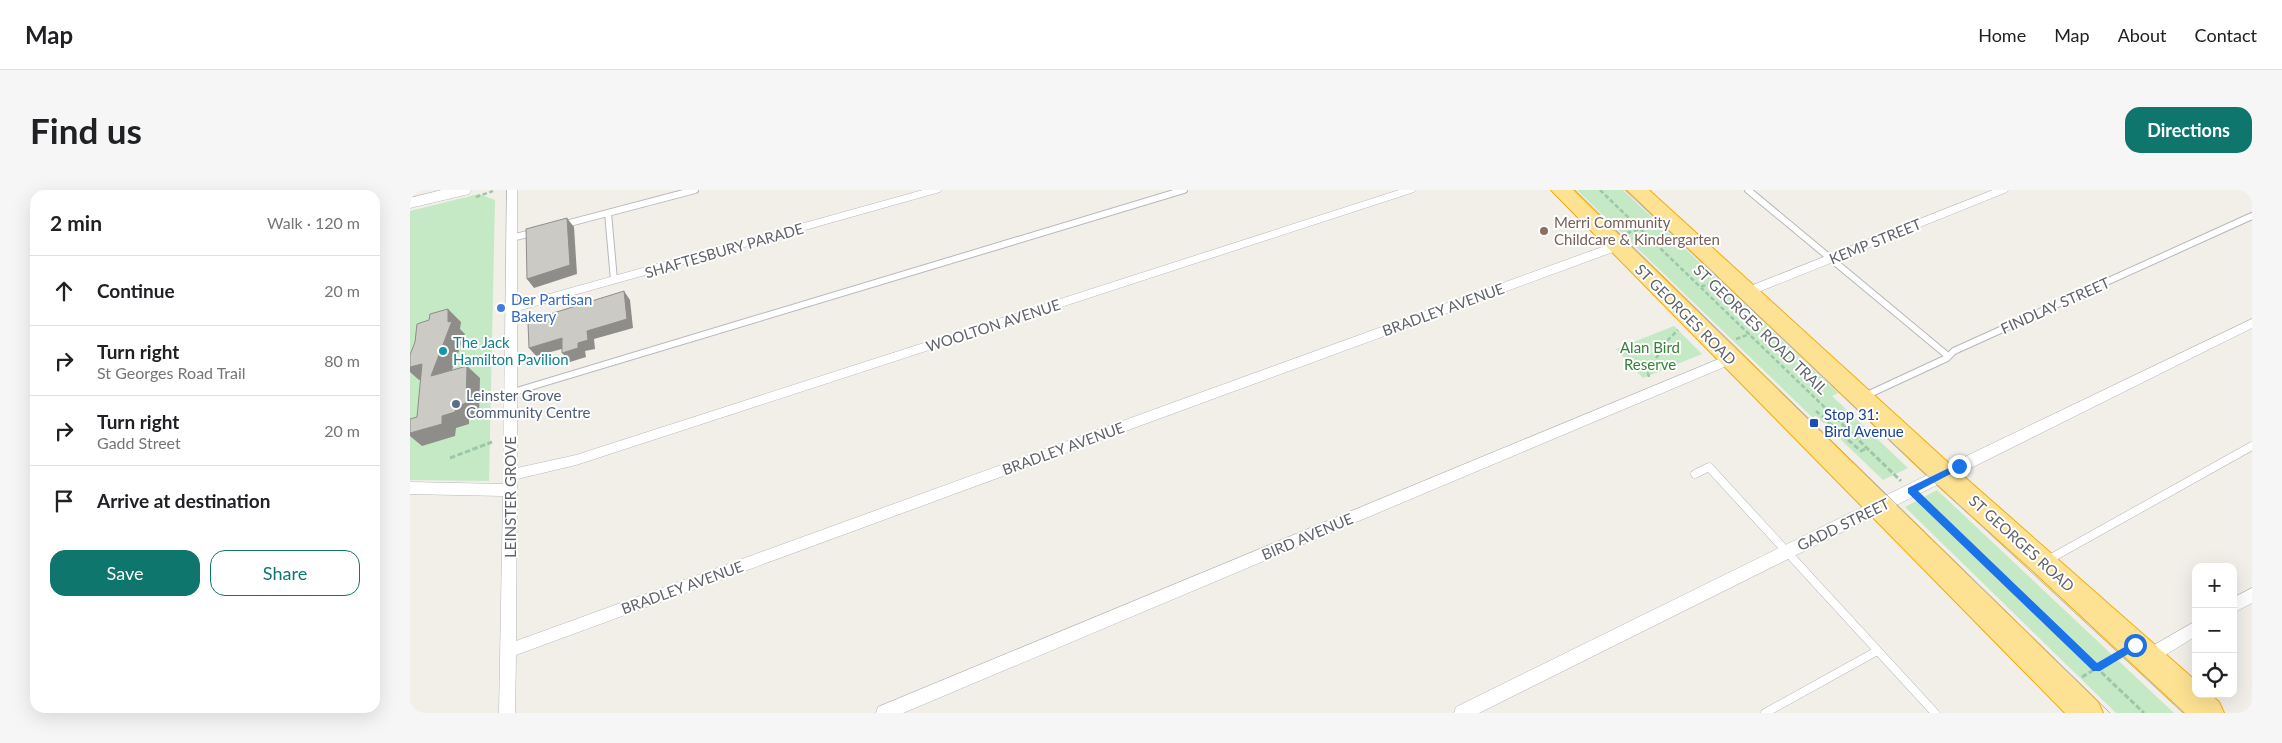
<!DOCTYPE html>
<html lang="en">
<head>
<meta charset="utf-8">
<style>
	body { margin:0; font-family:Lato,sans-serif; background:#f6f6f6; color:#202124 }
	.controls { position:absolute; right:15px; bottom:15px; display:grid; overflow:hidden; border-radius:10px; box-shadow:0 5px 20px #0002 }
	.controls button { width:45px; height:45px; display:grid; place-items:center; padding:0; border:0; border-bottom:1px solid #e0e0e0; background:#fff; color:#202124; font:25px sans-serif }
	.stop { position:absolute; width:15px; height:15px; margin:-11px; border:4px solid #1a73e8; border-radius:50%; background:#fff }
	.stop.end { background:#1a73e8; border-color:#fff; box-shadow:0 1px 5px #0008 }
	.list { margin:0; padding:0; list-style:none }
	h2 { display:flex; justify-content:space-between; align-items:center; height:65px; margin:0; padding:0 20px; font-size:21px }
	h2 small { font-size:16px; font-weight:400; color:#757577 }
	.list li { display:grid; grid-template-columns:32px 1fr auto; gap:15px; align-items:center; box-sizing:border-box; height:70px; padding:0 20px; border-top:1px solid #e0e0e0 }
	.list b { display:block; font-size:19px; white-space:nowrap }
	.list p { margin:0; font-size:16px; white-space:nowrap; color:#757577 }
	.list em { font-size:16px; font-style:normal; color:#757577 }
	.actions { display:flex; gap:10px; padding:15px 20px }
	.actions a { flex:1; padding:11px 0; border:1px solid #0f766e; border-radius:15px; text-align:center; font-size:18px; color:#0f766e }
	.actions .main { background:#0f766e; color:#fff }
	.icon { flex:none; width:28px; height:28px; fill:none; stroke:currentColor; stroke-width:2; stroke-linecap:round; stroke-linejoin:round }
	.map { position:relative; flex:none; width:1842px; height:523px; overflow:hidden; border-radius:15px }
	header { display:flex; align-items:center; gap:30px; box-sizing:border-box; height:70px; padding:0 25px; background:#fff; border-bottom:1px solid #e0e0e0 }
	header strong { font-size:24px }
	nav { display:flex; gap:28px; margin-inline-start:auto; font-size:18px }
	.intro { display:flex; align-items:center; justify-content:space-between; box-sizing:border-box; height:120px; padding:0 30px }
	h1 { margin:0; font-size:35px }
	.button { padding:12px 22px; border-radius:15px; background:#0f766e; color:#fff; font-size:18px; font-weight:700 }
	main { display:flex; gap:30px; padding:0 30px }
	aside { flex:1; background:#fff; border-radius:15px; box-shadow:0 5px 20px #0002 }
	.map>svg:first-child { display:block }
</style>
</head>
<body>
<header>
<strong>Map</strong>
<nav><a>Home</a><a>Map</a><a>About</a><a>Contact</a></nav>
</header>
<div class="intro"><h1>Find us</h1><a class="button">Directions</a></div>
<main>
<aside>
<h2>2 min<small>Walk · 120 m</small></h2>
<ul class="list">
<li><svg class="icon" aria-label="ahead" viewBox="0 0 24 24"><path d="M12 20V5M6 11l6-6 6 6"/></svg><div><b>Continue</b></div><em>20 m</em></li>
<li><svg class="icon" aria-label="right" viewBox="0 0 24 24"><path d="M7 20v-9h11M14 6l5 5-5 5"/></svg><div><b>Turn right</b><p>St Georges Road Trail</p></div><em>80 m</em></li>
<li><svg class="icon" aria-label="right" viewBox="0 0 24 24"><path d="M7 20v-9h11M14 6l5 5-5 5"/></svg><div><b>Turn right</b><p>Gadd Street</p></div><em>20 m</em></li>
<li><svg class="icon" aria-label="arrive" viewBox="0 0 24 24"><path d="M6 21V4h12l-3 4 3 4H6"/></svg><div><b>Arrive at destination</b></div></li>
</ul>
<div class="actions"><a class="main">Save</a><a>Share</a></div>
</aside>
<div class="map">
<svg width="1842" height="523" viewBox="0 0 1842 523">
	<rect width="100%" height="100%" fill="#f1efe8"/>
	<path fill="#c5e8c5" d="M1167,0h46l215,203 -6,3 76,72 -25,12 -51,-49 -6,-8h-3l-7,-7 -4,1z
		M69,4l16,6 -6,281 -79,-1v-269z
		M1264,136l28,28 -59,24 -27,-29z
		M1527,300l237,223h-58l-211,-206z"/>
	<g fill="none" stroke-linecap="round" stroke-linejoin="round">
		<g stroke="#b5b8bc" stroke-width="8">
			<path id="lane-far1" d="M1338,0l200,166
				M198,23l6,67
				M152,35l133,-35
				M102,48l23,-6
				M100,203l674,-203
				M1455,206l82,-38 7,-7 298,-135"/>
		</g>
		<g stroke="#b5b8bc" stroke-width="9">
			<path id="lane" d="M1285,284l14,-7 226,246
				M1636,371l206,-115
				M1355,523l112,-62"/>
		</g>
		<g stroke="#b5b8bc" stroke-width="1">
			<path id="street" d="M97,0h10v113l406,-113h18l-1,2 -423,119v157l59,-13 823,-265h16l-1,2 -838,273 -59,14 -1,162 1097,-398h8l2,3 -2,3 -1105,406 -1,58h-16l4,-217 -93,-2v-12l93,2z
				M1583,0h15l-1,2 -256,103h-8l-2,-3 2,-3z
				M1842,129v9l-773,385h-25l2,-6 498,-245z
				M1321,164l5,2 1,3 -1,3 -833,351h-27l2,-6z
				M1842,398v15l-19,10v-15z
				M1786,431v15l-42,26 -6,2 -6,-2 -2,-5 2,-5z"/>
		</g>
		<g stroke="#b6babf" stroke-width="1">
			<path id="secondary" d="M32,0h29l-2,4 -59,14v-10z"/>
		</g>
		<g stroke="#f9ab00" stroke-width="2">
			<path id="highway" d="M1141,0h22l525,512 5,11h-38z
				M1217,0h22l303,276 244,215v13h14l9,8 5,11h-39l-152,-142 -99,-89z"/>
		</g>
		<path stroke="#9cc7a9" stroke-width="2.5" stroke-dasharray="4.5 2.5" stroke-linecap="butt" d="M1190,0l243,235
			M66,7l17,-6
			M1217,43l13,-4
			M1291,97l12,-5
			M1326,149l14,-5
			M1239,187l-1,-4 16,-29 14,-14
			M1406,221l16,14"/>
		<path stroke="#9cc7a9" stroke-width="3" stroke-dasharray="5.5 2.5" stroke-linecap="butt" d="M1420,234l31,27 6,-3
			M1432,234l59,57
			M40,268l42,-16
			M1512,311l222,212
			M1672,487l33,-20"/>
		<use href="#lane-far1" stroke="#fff" stroke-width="6"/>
		<use href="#lane" stroke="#fff" stroke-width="8"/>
		<use href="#street" fill="#fff" fill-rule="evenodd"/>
		<use href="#secondary" fill="#fff" fill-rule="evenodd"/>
		<use href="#highway" fill="#fde293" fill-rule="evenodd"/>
		<path stroke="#b6b7b8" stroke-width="1" d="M1165,0l535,523
			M1215,0l307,290 251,233"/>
	</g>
	<path fill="#8f8d8a" d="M157,28l7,9 3,47 -43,14 -7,-9z
		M214,101l6,9 3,28 -39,11 1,10 -10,2 1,6 -16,5 -8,-9 16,-10 9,-12z
		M38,119l13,13 -1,7 5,5 -20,55 -13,-12 -13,3 -9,-8v-5l38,-45z
		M152,148l7,9 -33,9 -7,-8z
		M57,176l13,12 -1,38 -10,3v5l-13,4 -1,8 -33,10 -12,-10v-3l32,-17 14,-9z"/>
	<path fill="#cccac5" stroke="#8f8d8a" d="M157,28l3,47 -43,14 -1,-50z
		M214,101l3,28 -40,12 1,9 -10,3v5l-16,5v-15l-33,10 -1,-25 6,-1v-3z
		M38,119v13l4,-1 -21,55 36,-10 -1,37 -10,4 -1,5 -13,4v8l-32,9v-14l7,-2 5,-53 -12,3v-12l5,-13 2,-18 12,-4 1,-6z"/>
	<path fill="#1a73e8" d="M1549,273l3,1v4l-44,23 179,172 38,-22 4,4 -1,3 -38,23h-7l-185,-178v-5z"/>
	<circle fill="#8d6e63" stroke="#fff" stroke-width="2" cx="1134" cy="41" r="5"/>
	<circle fill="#3f7fe0" stroke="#fff" stroke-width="2" cx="91" cy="118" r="5"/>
	<circle fill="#0f9aa8" stroke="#fff" stroke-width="2" cx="33" cy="161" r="5"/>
	<circle fill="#5c6f8a" stroke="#fff" stroke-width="2" cx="46" cy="214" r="5"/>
	<rect fill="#1a4fb4" stroke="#fff" stroke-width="2" x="1399" y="228" width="10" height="10" rx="2.5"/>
	<g text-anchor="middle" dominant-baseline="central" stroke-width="4" stroke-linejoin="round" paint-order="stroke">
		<g font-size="15" fill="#785e54" stroke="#fff" text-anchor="start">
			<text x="1144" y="32">Merri Community<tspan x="1144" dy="17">Childcare &amp; Kindergarten</tspan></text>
		</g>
		<g font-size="15" fill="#5f6368" stroke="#fff">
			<text transform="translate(1465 51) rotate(-22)">KEMP STREET</text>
			<text transform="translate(314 60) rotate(-16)">SHAFTESBURY PARADE</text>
			<text transform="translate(1645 115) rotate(-24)">FINDLAY STREET</text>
			<text transform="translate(1033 119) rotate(-20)">BRADLEY AVENUE</text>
			<text transform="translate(1276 124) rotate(45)">ST GEORGES ROAD</text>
			<text transform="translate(583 135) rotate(-18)">WOOLTON AVENUE</text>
			<text transform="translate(1351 139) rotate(44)">ST GEORGES ROAD TRAIL</text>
			<text transform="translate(653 258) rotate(-20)">BRADLEY AVENUE</text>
			<text transform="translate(100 307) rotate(-90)">LEINSTER GROVE</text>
			<text transform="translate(1433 334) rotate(-26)">GADD STREET</text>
			<text transform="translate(897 346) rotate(-23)">BIRD AVENUE</text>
			<text transform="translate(1612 353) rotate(42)">ST GEORGES ROAD</text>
			<text transform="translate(272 397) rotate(-20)">BRADLEY AVENUE</text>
		</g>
		<g font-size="15" fill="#366cbe" stroke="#fff" text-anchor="start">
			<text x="101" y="109">Der Partisan<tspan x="101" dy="17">Bakery</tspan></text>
		</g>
		<g font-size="15" fill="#0d838f" stroke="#fff" text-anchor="start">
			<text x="43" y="152">The Jack<tspan x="43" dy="17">Hamilton Pavilion</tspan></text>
		</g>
		<g font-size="15" fill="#348238" stroke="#fff">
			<text x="1240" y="157">Alan Bird<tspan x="1240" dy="17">Reserve</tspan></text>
		</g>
		<g font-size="15" fill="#4e5e75" stroke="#fff" text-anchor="start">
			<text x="56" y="205">Leinster Grove<tspan x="56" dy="17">Community Centre</tspan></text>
		</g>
		<g font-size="15" fill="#164399" stroke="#fff" text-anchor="start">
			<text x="1414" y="224">Stop 31:<tspan x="1414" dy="17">Bird Avenue</tspan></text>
		</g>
	</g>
</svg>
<div class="controls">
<button>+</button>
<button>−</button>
<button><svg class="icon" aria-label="locate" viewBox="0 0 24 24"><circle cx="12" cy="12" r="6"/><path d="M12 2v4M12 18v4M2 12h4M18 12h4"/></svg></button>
</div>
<div class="stop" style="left:1725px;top:455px"></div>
<div class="stop end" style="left:1549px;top:276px"></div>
</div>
</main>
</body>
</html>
